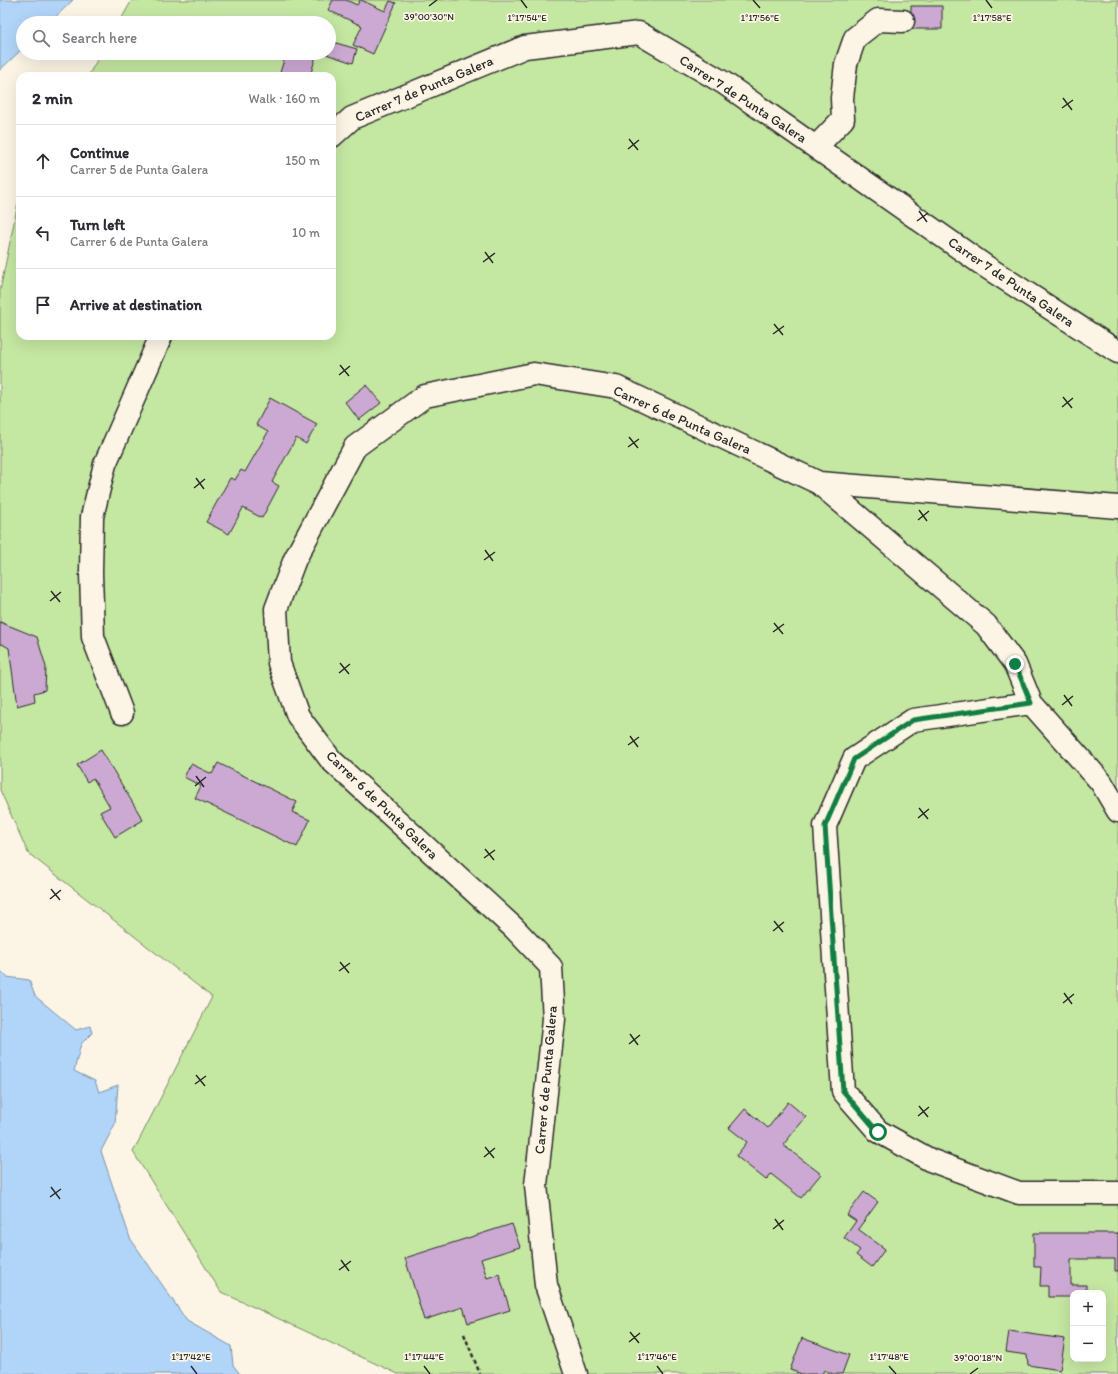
<!DOCTYPE html>
<html lang="en">
<head>
<meta charset="utf-8">
<style>
	body { margin:0; font-family:Itim,sans-serif; background:#f2f2f3; color:#2b2b33 }
	.controls { position:absolute; right:12px; bottom:12px; display:grid; overflow:hidden; border-radius:8px; box-shadow:0 4px 16px #0002 }
	.controls button { width:36px; height:36px; display:grid; place-items:center; padding:0; border:0; border-bottom:1px solid #e1e1e2; background:#fff; color:#2b2b33; font:20px sans-serif }
	.stop { position:absolute; width:12px; height:12px; margin:-9px; border:3px solid #0b8043; border-radius:50%; background:#fff }
	.stop.end { background:#0b8043; border-color:#fff; box-shadow:0 1px 4px #0008 }
	.list { margin:0; padding:0; list-style:none }
	h2 { display:flex; justify-content:space-between; align-items:center; height:52px; margin:0; padding:0 16px; font-size:17px }
	h2 small { font-size:13px; font-weight:400; color:#7c7c81 }
	.list li { display:grid; grid-template-columns:26px 1fr auto; gap:12px; align-items:center; box-sizing:border-box; height:72px; padding:0 16px; border-top:1px solid #e1e1e2 }
	.list b { display:block; font-size:15px; white-space:nowrap }
	.list p { margin:0; font-size:13px; white-space:nowrap; color:#7c7c81 }
	.list em { font-size:13px; font-style:normal; color:#7c7c81 }
	.icon { flex:none; width:22px; height:22px; fill:none; stroke:currentColor; stroke-width:2; stroke-linecap:round; stroke-linejoin:round }
	.map { position:relative; flex:none; width:1118px; height:1374px; overflow:hidden }
	.search { position:absolute; background:#fff; box-shadow:0 4px 16px #0002; left:16px; top:16px; width:320px; height:44px; display:flex; align-items:center; gap:10px; box-sizing:border-box; padding:0 14px; border-radius:22px; color:#7c7c81; font-size:15px }
	.panel { position:absolute; background:#fff; box-shadow:0 4px 16px #0002; left:16px; top:72px; width:320px; height:268px; border-radius:12px }
	.map>svg:first-child { display:block }
</style>
</head>
<body>
<div class="map">
<svg width="1118" height="1374" viewBox="0 0 1118 1374">
	<rect width="100%" height="100%" fill="#fcf5e5"/>
	<filter id="ink" filterUnits="userSpaceOnUse"><feTurbulence type="fractalNoise" baseFrequency=".025" numOctaves="2"/><feDisplacementMap in="SourceGraphic" scale="8" xChannelSelector="R" yChannelSelector="G"/><feConvolveMatrix kernelMatrix="1 2 1 2 8 2 1 2 1" color-interpolation-filters="sRGB"/></filter>
	<g filter="url(#ink)">
		<path fill="#c4e7a1" stroke="#788966" fill-rule="evenodd" d="M132,0h986v1374h-720l-177,-82 -88,-140 79,-155 -184,-144 -28,-63v-499l20,-98v143h312v-260h-244l13,-23h228v-30h-210zM1073,1293h30v66h-30z"/>
		<path fill="#b0d5f9" stroke="#7b91a7" d="M0,0h73l-24,23h-26v25l-23,22z
			M0,970l7,7 22,3 6,16 41,34 14,-4 2,7 -11,11 -7,27 21,10 4,11 19,-7 -3,39 -14,27 29,87 57,83 44,25 2,19 7,9h-240z"/>
		<path fill="#cca9d3" stroke="#2b2b2b" d="M333,0h13l11,5 3,-5h1l24,11 5,-10 6,2 -23,51 -20,-9 9,-19 -34,-16z
			M911,6h31v23h-31z
			M329,41l28,8 -4,14 -30,-10h6z
			M286,53h31l-7,23h-31z
			M366,385l15,18 -22,17 -14,-18z
			M270,398l47,26 -11,20 -10,-6 -24,44 7,4 -17,32 -19,-10 -14,26 -23,-12 24,-44 5,2 6,-10 4,2 23,-40 -12,-7z
			M0,622l37,15 9,30 -1,23 -11,3 1,8 -18,5 -8,-58 -7,-4 -2,1z
			M101,750l42,70 -28,17 -15,-25 10,-5 -17,-29 -6,4 -10,-17z
			M218,763l79,39 -5,10 18,8 -13,27 -102,-49 6,-12 -17,-9 7,-13 21,10z
			M788,1102l18,15 -23,28 38,29 -20,24 -30,-24 -5,6 -30,-24 11,-14 -18,-14 16,-19 23,19z
			M864,1192l14,10 -20,27 27,20 -13,18 -16,-12 4,-5 -16,-12 12,-17 -9,-6z
			M512,1224l8,23 -39,12 6,19 12,-4 11,36 -42,13 -5,-16 -39,13 -19,-62z
			M1034,1233h84v38h-3v-12h-44v26h15v8h-13v4h-25v-11h-8l1,-19h-7z
			M1009,1331l56,8 -5,31 -32,-5 -1,-10 -21,-3z
			M802,1338l47,17 -7,19h-9l-9,-4 -2,4h-20l-12,-4z"/>
		<g fill="none" stroke-linecap="round" stroke-linejoin="round">
			<g stroke="#2b2b2b" stroke-width="25">
				<path id="minor" d="M332,136l20,-18 173,-71 114,-14 85,50 261,183 133,86
					M816,147l27,-28 -1,-21 4,-34 9,-26 23,-18 25,1
					M819,483l299,24
					M1031,703l-118,17 -59,39 -29,67 18,265 35,40 52,29 89,33h99
					M122,713l-29,-76 -2,-64 1,-56 13,-53 56,-128
					M576,1374l-30,-89 -10,-100 18,-166 -3,-52 -37,-39 -183,-168 -33,-44 -19,-53 -3,-54 19,-50 60,-112 70,-51 109,-22 82,13 104,49 99,47 167,142 29,39 16,39 70,79 17,29"/>
			</g>
			<path stroke="#2b2b2b" stroke-width="2.5" stroke-dasharray="4 3" stroke-linecap="butt" d="M464,1334l16,40"/>
			<use href="#minor" stroke="#fcf5e5" stroke-width="22"/>
		</g>
	</g>
	<g fill="none" stroke-linecap="round" stroke-linejoin="round" filter="url(#ink)">
		<path stroke="#0b8043" stroke-width="5" d="M878,1132l-35,-41 -18,-265 29,-67 59,-39 118,-17 -16,-39"/>
	</g>
	<path fill="none" stroke="#2b2b2b" stroke-width="1.5" d="M521,0l6,8M753,0l7,8M986,0l6,8M429,6l8,-6M1063,98l9,12M1062,108l11,-8M629,139l9,11M628,149l11,-9M919,211l8,11M917,221l11,-8M485,252l8,11M483,262l12,-9M774,324l9,11M773,334l11,-8M340,365l9,11M339,375l11,-9M1063,397l9,11M1062,407l11,-9M629,437l9,11M628,447l11,-8M196,478l8,11M194,488l11,-9M919,510l8,11M918,520l11,-9M485,550l8,11M484,560l11,-8M51,591l9,11M50,601l11,-9M774,623l9,11M773,632l11,-8M340,663l9,11M339,673l11,-9M1064,695l8,11M1062,705l11,-9M630,736l8,11M628,745l11,-8M196,776l8,11M195,786l11,-9M919,808l9,11M918,818l11,-9M485,849l9,11M484,858l11,-8M51,889l9,11M50,899l11,-9M774,921l9,11M773,931l11,-9M340,962l9,11M339,971l11,-8M1064,993l8,11M1063,1003l11,-9M630,1034l8,11M629,1044l11,-9M196,1075l9,11M195,1084l11,-8M919,1106l9,11M918,1116l11,-9M485,1147l9,11M484,1157l11,-9M51,1187l9,12M50,1197l11,-8M775,1219l8,11M773,1229l11,-9M341,1260l8,11M339,1270l12,-9M630,1332l9,11M629,1342l11,-9M191,1366l6,8M424,1366l6,8M657,1366l6,8M889,1366l7,8M970,1374l8,-6"/>
	<g text-anchor="middle" dominant-baseline="central" stroke-width="3.5" stroke-linejoin="round" paint-order="stroke">
		<g font-size="14" fill="#2b2b2b" stroke="#fcf5e5">
			<text transform="translate(424 89) rotate(-23)">Carrer 7 de Punta Galera</text>
			<text transform="translate(743 99) rotate(33)">Carrer 7 de Punta Galera</text>
			<text transform="translate(1011 282) rotate(34)">Carrer 7 de Punta Galera</text>
			<text transform="translate(682 420) rotate(24)">Carrer 6 de Punta Galera</text>
			<text transform="translate(382 805) rotate(44)">Carrer 6 de Punta Galera</text>
			<text transform="translate(546 1080) rotate(-85)">Carrer 6 de Punta Galera</text>
		</g>
	</g>
	<g font-size="10" text-anchor="middle" fill="#2b2b2b" stroke="#fcf5e5" stroke-width="3.5" stroke-linejoin="round" paint-order="stroke">
		<text x="429" y="20">39°00'30"N</text>
		<text x="527" y="21">1°17'54"E</text>
		<text x="760" y="21">1°17'56"E</text>
		<text x="992" y="21">1°17'58"E</text>
		<text x="191" y="1360">1°17'42"E</text>
		<text x="424" y="1360">1°17'44"E</text>
		<text x="657" y="1360">1°17'46"E</text>
		<text x="889" y="1360">1°17'48"E</text>
		<text x="978" y="1361">39°00'18"N</text>
	</g>
</svg>
<div class="controls">
<button>+</button>
<button>−</button>
</div>
<div class="stop" style="left:878px;top:1132px"></div>
<div class="stop end" style="left:1015px;top:664px"></div>
<div class="search"><svg class="icon" aria-label="search" viewBox="0 0 24 24"><circle cx="10" cy="10" r="6"/><path d="M15 15l6 6"/></svg>Search here</div>
<section class="panel">
<h2>2 min<small>Walk · 160 m</small></h2>
<ul class="list">
<li><svg class="icon" aria-label="ahead" viewBox="0 0 24 24"><path d="M12 20V5M6 11l6-6 6 6"/></svg><div><b>Continue</b><p>Carrer 5 de Punta Galera</p></div><em>150 m</em></li>
<li><svg class="icon" aria-label="left" viewBox="0 0 24 24"><path d="M17 20v-9H6M10 6l-5 5 5 5"/></svg><div><b>Turn left</b><p>Carrer 6 de Punta Galera</p></div><em>10 m</em></li>
<li><svg class="icon" aria-label="arrive" viewBox="0 0 24 24"><path d="M6 21V4h12l-3 4 3 4H6"/></svg><div><b>Arrive at destination</b></div></li>
</ul>
</section>
</div>
</body>
</html>
